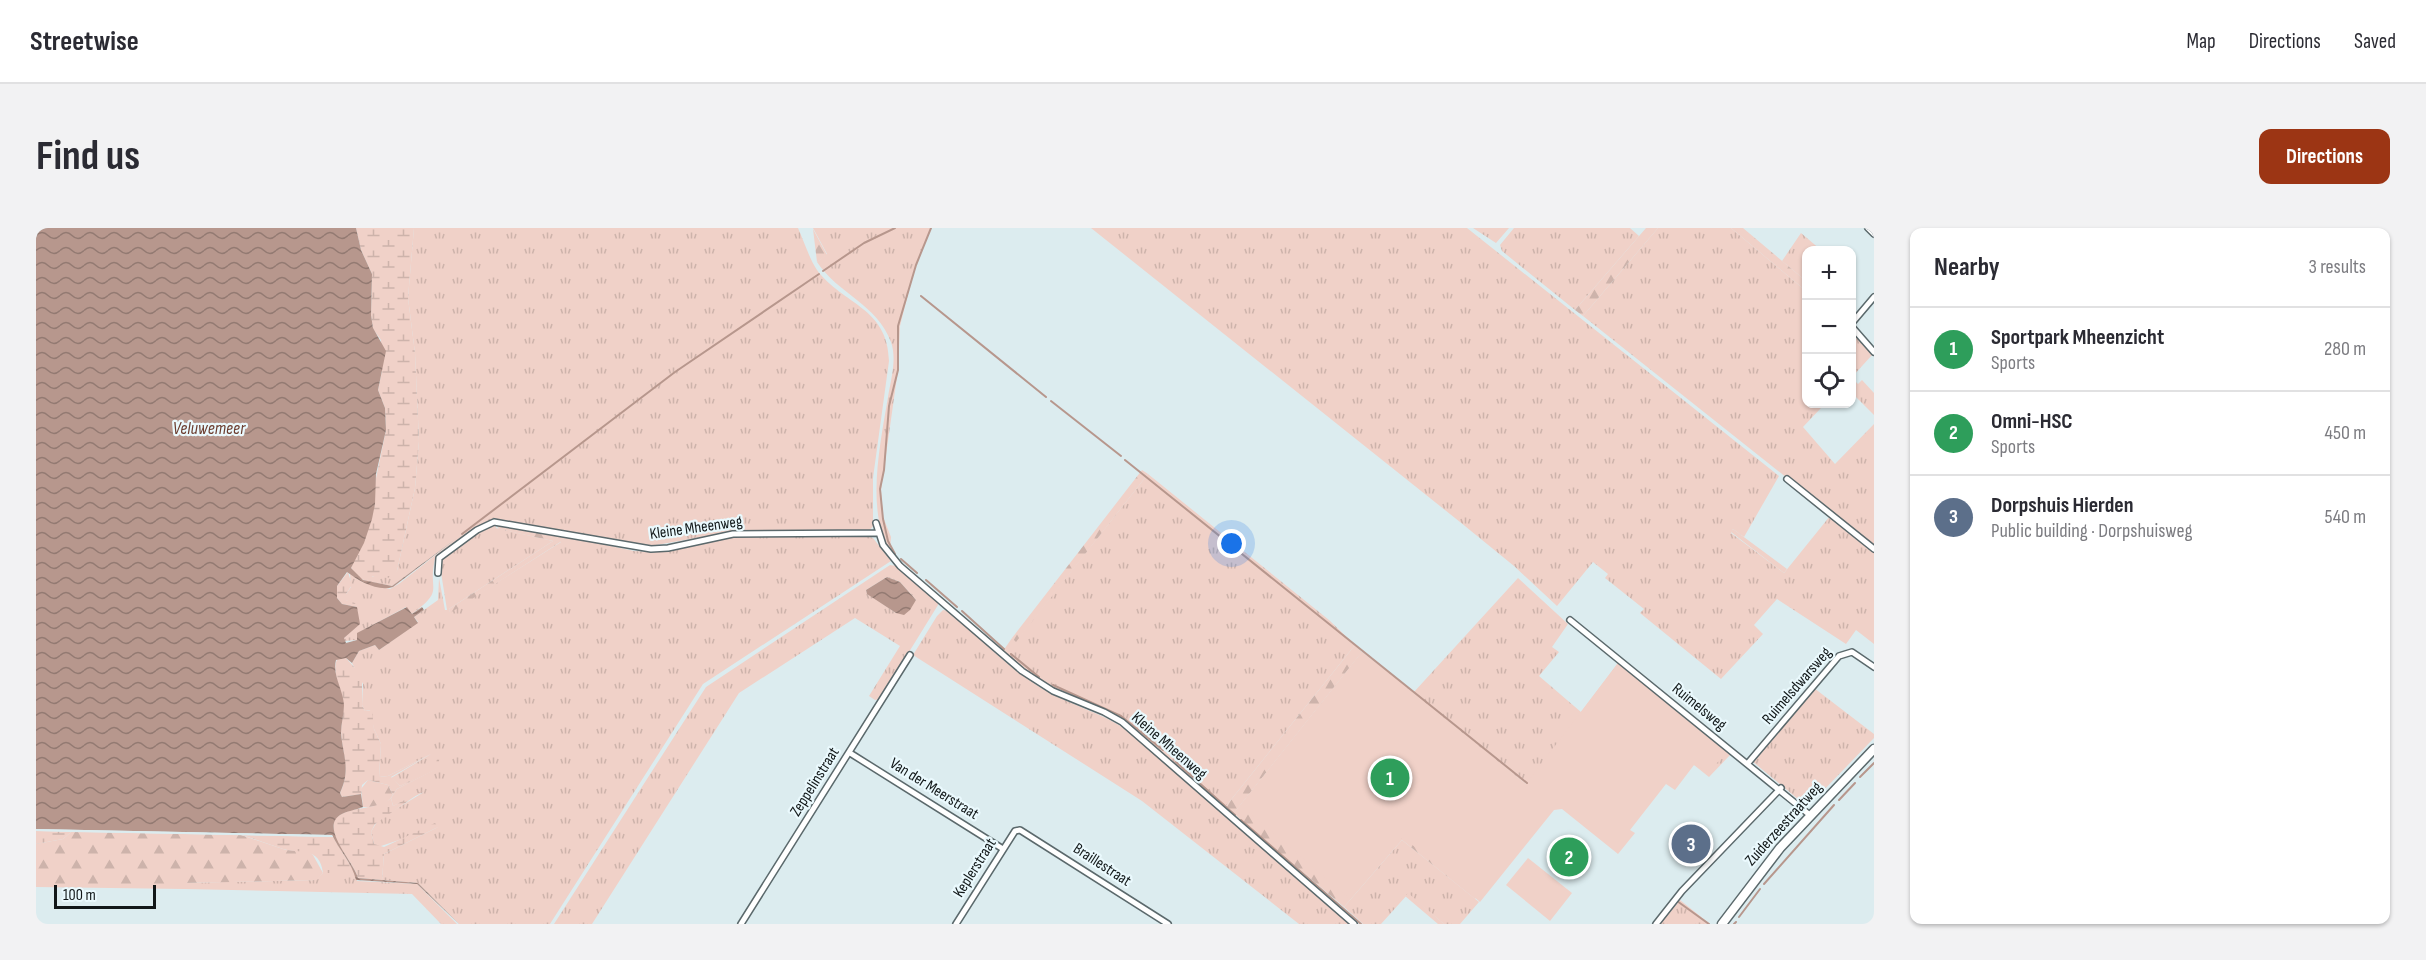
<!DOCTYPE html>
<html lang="en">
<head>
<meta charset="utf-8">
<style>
	body { margin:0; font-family:"Sofia Sans Condensed",sans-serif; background:#f2f2f3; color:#2b2b33 }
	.controls { position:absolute; right:18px; top:18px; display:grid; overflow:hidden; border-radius:12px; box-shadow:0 2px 4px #0004 }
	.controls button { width:54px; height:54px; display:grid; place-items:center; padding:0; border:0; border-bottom:2px solid #e1e1e2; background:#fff; color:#2b2b33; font:30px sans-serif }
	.scale { position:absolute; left:18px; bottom:15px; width:102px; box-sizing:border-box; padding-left:6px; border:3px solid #111718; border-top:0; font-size:16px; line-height:21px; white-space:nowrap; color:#111718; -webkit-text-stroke:4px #eaf9fd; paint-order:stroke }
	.you { position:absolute; left:1196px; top:316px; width:21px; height:21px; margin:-15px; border:4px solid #fff; border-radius:50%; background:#1a73e8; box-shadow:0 0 0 9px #1a73e833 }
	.badge { display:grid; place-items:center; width:39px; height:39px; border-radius:50%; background:#9c3514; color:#fff; font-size:20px; font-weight:700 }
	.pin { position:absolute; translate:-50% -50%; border:3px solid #fff; box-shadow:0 2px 6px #0006 }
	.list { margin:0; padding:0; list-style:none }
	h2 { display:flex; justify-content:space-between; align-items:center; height:78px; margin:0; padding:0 24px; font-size:26px }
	h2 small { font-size:20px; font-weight:400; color:#7c7c81 }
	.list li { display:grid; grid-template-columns:39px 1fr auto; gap:18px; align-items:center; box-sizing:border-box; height:84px; padding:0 24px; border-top:2px solid #e1e1e2 }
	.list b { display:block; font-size:22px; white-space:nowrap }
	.list p { margin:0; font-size:20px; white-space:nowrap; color:#7c7c81 }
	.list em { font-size:20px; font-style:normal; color:#7c7c81 }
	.icon { flex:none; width:33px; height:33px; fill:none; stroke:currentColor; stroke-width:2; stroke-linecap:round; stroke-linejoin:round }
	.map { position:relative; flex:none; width:1838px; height:696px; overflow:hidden; border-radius:12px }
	header { display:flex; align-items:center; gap:36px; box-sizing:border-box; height:84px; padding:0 30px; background:#fff; border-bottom:2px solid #e1e1e2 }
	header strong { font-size:28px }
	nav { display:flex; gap:33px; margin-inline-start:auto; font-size:21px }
	.intro { display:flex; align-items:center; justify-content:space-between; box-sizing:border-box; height:144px; padding:0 36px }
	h1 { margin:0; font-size:42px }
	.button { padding:15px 27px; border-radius:12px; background:#9c3514; color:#fff; font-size:21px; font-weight:700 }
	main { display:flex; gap:36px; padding:0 36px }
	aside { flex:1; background:#fff; border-radius:12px; box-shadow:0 2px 4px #0004 }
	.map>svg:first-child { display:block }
</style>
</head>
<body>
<header>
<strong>Streetwise</strong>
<nav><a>Map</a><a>Directions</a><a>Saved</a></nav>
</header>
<div class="intro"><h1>Find us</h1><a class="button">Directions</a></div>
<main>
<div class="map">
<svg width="1838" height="696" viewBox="0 0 1838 696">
	<defs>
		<pattern id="grass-tufts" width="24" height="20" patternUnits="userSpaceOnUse" patternTransform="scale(1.5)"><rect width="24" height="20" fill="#f0d1c8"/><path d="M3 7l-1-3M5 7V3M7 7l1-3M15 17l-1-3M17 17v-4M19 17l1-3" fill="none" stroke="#cdb3ab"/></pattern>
		<pattern id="forest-firs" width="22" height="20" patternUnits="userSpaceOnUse" patternTransform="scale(1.5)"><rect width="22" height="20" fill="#f0d1c8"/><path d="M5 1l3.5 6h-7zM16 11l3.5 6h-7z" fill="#cdb3ab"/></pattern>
		<pattern id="wetland-marsh" width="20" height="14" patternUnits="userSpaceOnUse" patternTransform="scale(1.5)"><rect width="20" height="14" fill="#f0d1c8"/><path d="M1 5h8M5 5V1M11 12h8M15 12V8" fill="none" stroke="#cdb3ab"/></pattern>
		<pattern id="water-waves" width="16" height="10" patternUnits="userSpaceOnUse" patternTransform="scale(1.5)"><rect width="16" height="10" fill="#b7978d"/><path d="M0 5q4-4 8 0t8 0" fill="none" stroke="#937a72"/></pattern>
	</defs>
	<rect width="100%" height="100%" fill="#dcecef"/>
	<path fill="url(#grass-tufts)" fill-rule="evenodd" d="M378,0h384c6,13 11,30 19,42 26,35 71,37 72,91l-16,117v48l-3,4 -140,2 -85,15 -145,-27 -15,3 -50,36c-8,32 11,30 -23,55l-6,-7 -48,26 -1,7 -13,1v-3c12,-13 16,-16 12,-33l-10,-5v-6l5,-7 -1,-13 13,8 27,7 10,-6 57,-45 -65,48 -26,-5 4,-4 27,-6 18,-83 4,-47 -4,-88 -7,-55z
		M777,0h118l-17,42 -14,56 -2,44 -17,120 2,27 8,20 -1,13c-25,-39 -9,-110 -2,-153 3,-18 9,-38 3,-55 -14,-38 -53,-48 -74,-80l10,-8z
		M1055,0h376l312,248 -35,61 -11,-8 -2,4 53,40 46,-57 44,36v92l-18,-14 -10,14 -69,-45 -23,26 9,9 -42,45 -81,-66 4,-4 -39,-31 3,-4 -15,-12 -36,44 -43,-40 -54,-44z
		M1437,0h36l-13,15z
		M1478,0h116l9,8 -64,74 -73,-59 -2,-6z
		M1622,0h73l75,63v113h10l5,4 -18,19 32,37 39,-40v123l-291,-231z
		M1765,5l20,17h-15v31l-24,-20z
		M1816,103l21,23 -21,23z
		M1816,150l6,6 4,-4 12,13v22l-22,-22z
		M1112,246l181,146 26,25 -129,161 -30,-21 -75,-66 -78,-36 -40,-32 9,-13 4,3z
		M459,296l1,4 57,13 -104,68 1,3 111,-70v-7l73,16 20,1 79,-16 131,-1 9,3 18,23 -188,123 -153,240h-91l-41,-41 -36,-3 2,-26 54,-27 -60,20 -4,-3 -3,-12 7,-12 46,-28 -31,14 -2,-8 6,-9 41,-21 -38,18 -9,-8 40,-24 -43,22 -9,1 2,-33 -7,-15 -4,-19 -5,1 -3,-6 1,-21 -11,-21 7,-12 16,-6 4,5 39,-28 -4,-5 24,-17 1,-22 6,32h2l-8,-50 44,-32z
		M854,337l6,1 42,35v4l-58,94 -5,1 -6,-4 31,-50 -45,-28 -116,75 -147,231h-38l152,-237zM851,349l13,5 16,18 -20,13 -29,-20 -1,-3z
		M1482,350l50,46 -16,23 7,5 -20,24 42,36 37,-49 114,90 -23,24 -15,-12 -168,19 -31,-24 -128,40 -118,12 -8,8 -7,-7 128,-161 52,40z
		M907,382l6,1c30,26 60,58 94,78 29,17 61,24 88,44l218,191h-50l-157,-123 -229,-146 24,-39z
		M1778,460l60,46v4l-54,56 -15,11 -53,-44z
		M1366,612l77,62 -19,22h-16l-36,-30 -27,30h-18l-19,-17z
		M287,645h32l2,8 60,3 40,40h-16l-29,-30 -228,-5 -1,-6 133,-3z
		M1644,672l30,24h-50z"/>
	<path fill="url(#forest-firs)" d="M1610,0h12l-75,88 -8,-6z
		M1695,0h12l63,53v10z
		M777,1l14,26 -10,7z
		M1106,242l6,4 -132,168 -4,-4z
		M459,296l66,11 1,6 -112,72 -1,-4 104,-68 -54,-12z
		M1697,301l54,40 -3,4 -53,-41z
		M1319,417l7,7 -128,161 -8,-7z
		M332,552l20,5 5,10c-7,11 -18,12 -30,12l-2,-18z
		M1331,571l112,95 -4,5 -73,-59 -58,67 -103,-87 8,-9z
		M35,604l170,3 45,15 21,1 6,4 10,18 -6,7 -133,3v6l-148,-2v-43l27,-5z
		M1372,665l36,31h-6l-33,-28z"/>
	<path fill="url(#wetland-marsh)" d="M320,0h58l-6,70 7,55 4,88 -4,47 -18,83 -9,7 -15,-2 -7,5 -7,-3 -8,-10 24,-64v-21l11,-53 -1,-22 -7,-18 4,-19 -1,-31 -8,-11 -2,-14 1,-41 -11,-24z
		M312,344l4,13 -6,9v6l9,3 2,4 -15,-3 -5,-6v-12z
		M302,430h8l16,18v29l3,6 7,-1 2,19 7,15 -2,33 9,-1 43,-22 -40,23 9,9 35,-18 4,-18 3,-1 -5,20 -40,20 -4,6 -5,-10 -20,-5 -6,5 -1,9 -19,3 -2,-4c11,-22 2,-40 1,-61 0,-9 3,-19 2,-28 -1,-14 -13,-34 -5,-46z
		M388,562l-49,34 -4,8 3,12 10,3 51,-24 3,4 -54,27 -2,26 -24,-2c-5,-18 -31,-40 -23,-59 15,-15 40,-7 56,-21l2,8z
		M0,603l35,1 -8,7 -27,5z
		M205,607l92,2 22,36h-32c-3,-27 -24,-19 -40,-24 -14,-5 -28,-10 -42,-14z"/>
	<path fill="#f0d1c8" d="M1326,424l164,132 92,-121 111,89 -21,19 -14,-6 -19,25 -9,-6 -36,46 5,3 -17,21 -56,-45 -8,1 -74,92 -77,-65 -53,62 -101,-87 -8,8 -7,-7z
		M1492,630l44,35 -22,28 -44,-36z"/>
	<path fill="url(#water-waves)" d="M0,0h320l5,22 11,24 -1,41 2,13 13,23 -8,39 7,18 1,22 -10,44 -1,30 -3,15 -8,24 -13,25 12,12 29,6 65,-48 -64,49c-15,5 -34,-6 -46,-15l-10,14v12l5,6 15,3 3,17 -16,14 2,5 11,-3v-7l50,-26 5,7 10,-7 2,3 -10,7 4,6 -39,27 -4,-5 -16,6 -7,12 -6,-5 -10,2c-4,15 7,29 8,45 0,9 -3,19 -3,28 2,23 10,36 -1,60l2,4 19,-3 2,13c-7,3 -17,4 -23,8 -20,13 13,46 18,63l60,5 41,41 -42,-40 -61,-4c-4,-17 -16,-29 -24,-45l-296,-6z
		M851,349l13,5 16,18 -6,10 -6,5 -8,-2 -29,-19 -1,-4z"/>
	<path fill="#dcecef" d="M0,601l296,6 1,2 -297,-6z"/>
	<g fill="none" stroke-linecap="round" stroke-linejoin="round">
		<path stroke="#b7978d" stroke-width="2" d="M787,43l41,-28 31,-15
			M885,68l125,101
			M1015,173l70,55
			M1089,232l402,323
			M426,306l213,-162 144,-98
			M859,326l-7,-13 -5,-22 -3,-30 4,-19 5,-64 9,-36v-44l18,-61 15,-37
			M865,331l16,14
			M890,352l31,27
			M926,383l42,38
			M975,426l28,23
			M1017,457l68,31 42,34
			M1140,534l59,53
			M1824,549l14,-14
			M1803,572l16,-17
			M1205,592l120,104
			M1728,656l70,-79
			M1641,673l32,23
			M1703,689l21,-28
			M1698,696l2,-2"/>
		<g stroke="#5b696c" stroke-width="8">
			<path id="minor" d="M1832,0l6,6
				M1816,95l22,-26
				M1816,99l22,25
				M1751,251l87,70
				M840,295l7,22 17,21 122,105 31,20 51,21 18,10 232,202
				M402,345l1,-15 38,-28 17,-8 157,27 17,-1 65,-14 144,-1
				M1534,392l241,196
				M814,525l153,96
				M1712,535l91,-107 13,-4 22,15
				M705,696l169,-269
				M920,696l59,-93 5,-1 148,94
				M1620,696l26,-33 99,-103"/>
		</g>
		<g stroke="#5b696c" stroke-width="11">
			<path id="secondary" d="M1686,696l58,-76 94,-99"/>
		</g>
		<use href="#minor" stroke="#fff" stroke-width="5"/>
		<use href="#secondary" stroke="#fff" stroke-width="8"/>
	</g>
	<g text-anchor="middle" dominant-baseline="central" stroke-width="4.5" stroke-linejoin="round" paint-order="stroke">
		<g font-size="16" fill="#111718" stroke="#eaf9fd">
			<text transform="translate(660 300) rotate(-8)">Kleine Mheenweg</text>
			<text transform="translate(1761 458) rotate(-49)">Ruimelsdwarsweg</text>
			<text transform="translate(1663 479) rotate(39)">Ruimelsweg</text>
			<text transform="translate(1133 518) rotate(41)">Kleine Mheenweg</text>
			<text transform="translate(779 554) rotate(-58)">Zeppelinstraat</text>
			<text transform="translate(898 561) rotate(32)">Van der Meerstraat</text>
			<text transform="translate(1748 596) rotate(-48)">Zuiderzeestraatweg</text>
			<text transform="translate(1066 637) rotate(33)">Braillestraat</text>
			<text transform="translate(939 640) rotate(-58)">Keplerstraat</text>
		</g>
		<g font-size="18" font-style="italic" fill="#6b3c2e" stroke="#eaf9fd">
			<text x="173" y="200">Veluwemeer</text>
		</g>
	</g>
</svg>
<div class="controls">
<button>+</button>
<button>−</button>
<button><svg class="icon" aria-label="locate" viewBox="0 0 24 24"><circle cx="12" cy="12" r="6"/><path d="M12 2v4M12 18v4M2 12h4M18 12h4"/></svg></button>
</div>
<div class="scale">100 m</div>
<div class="you"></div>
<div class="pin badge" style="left:1354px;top:550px;background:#2e9e5b">1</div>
<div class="pin badge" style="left:1533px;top:629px;background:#2e9e5b">2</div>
<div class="pin badge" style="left:1655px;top:616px;background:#5c6f8a">3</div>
</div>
<aside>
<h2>Nearby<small>3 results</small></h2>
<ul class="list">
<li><span class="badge" style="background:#2e9e5b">1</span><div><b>Sportpark Mheenzicht</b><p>Sports</p></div><em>280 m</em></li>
<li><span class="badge" style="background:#2e9e5b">2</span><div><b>Omni-HSC</b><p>Sports</p></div><em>450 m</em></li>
<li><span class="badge" style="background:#5c6f8a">3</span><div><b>Dorpshuis Hierden</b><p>Public building · Dorpshuisweg</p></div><em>540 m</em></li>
</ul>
</aside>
</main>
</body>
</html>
